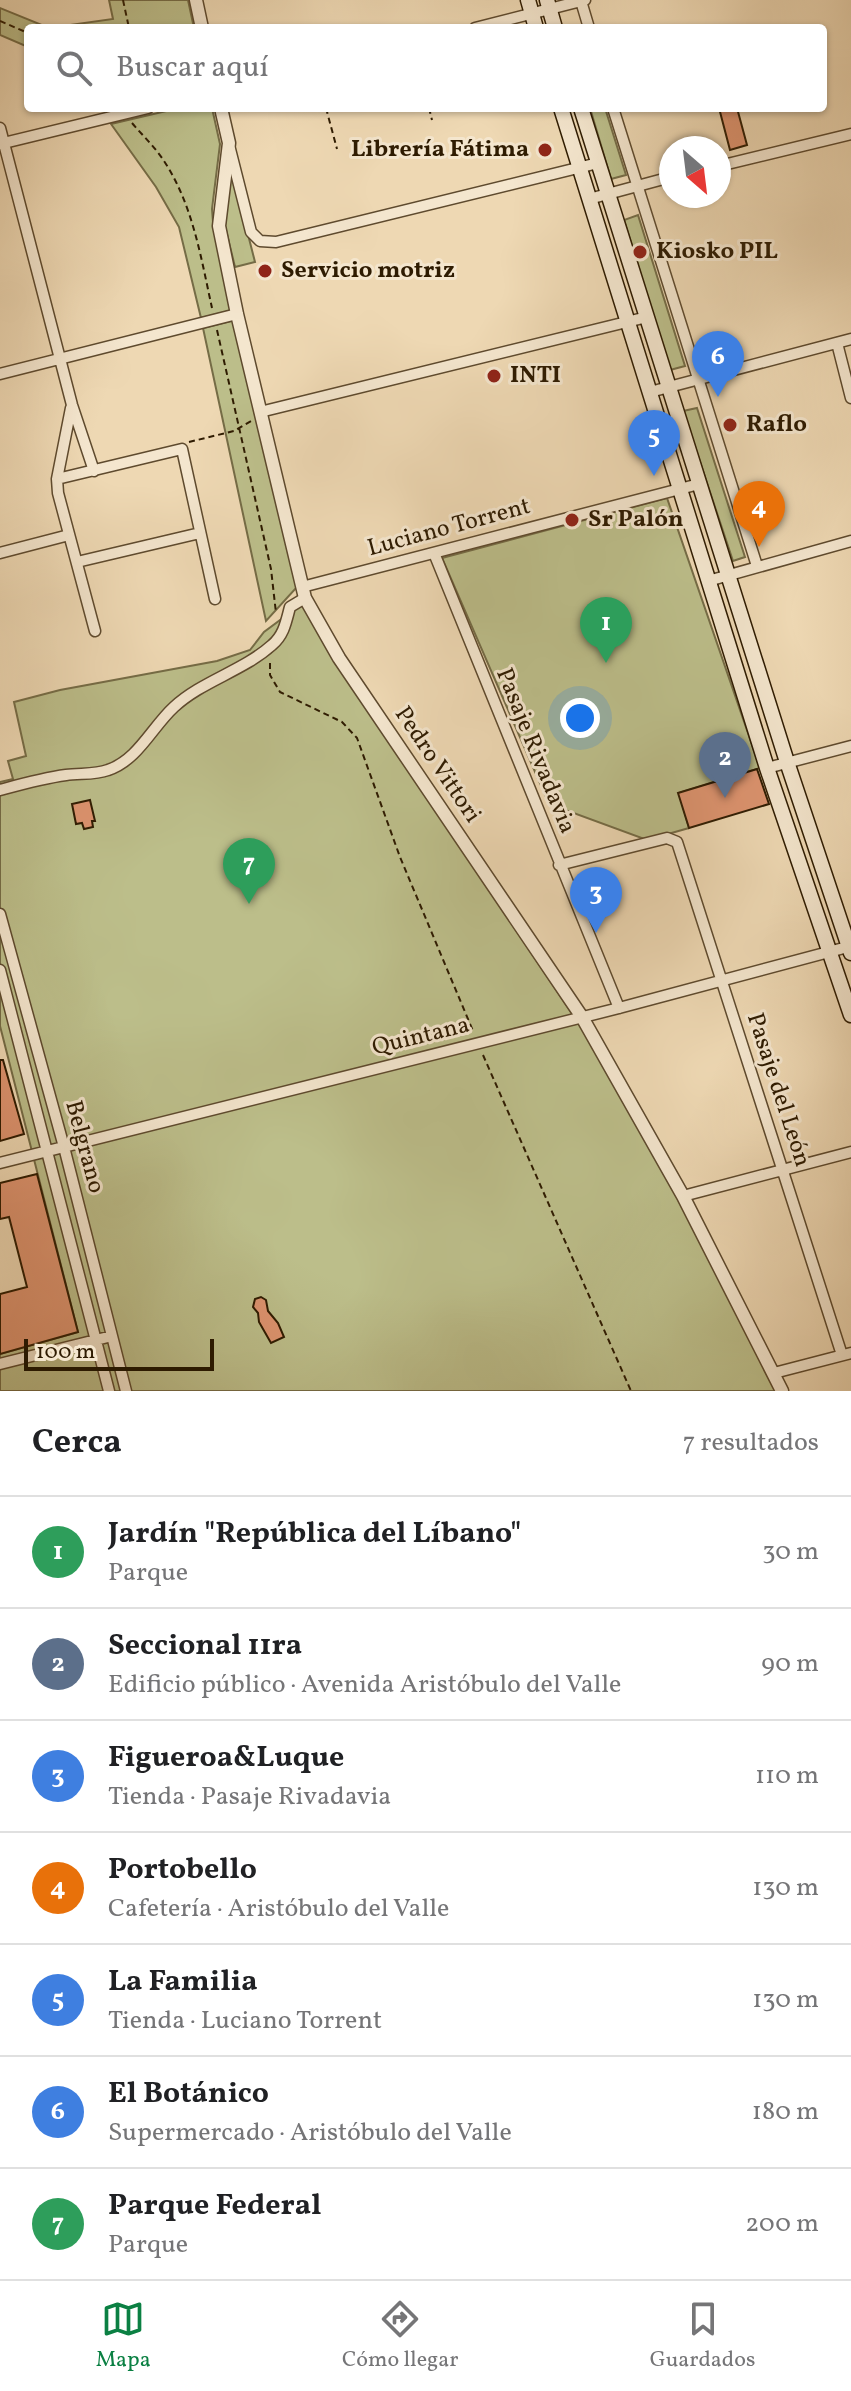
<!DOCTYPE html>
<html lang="es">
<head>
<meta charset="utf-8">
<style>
	body { margin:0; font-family:Vollkorn,serif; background:#f2f2f2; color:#202124 }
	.compass { position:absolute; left:659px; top:136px; width:72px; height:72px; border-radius:50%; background:#fff; box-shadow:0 2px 6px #0004; rotate:152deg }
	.scale { position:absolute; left:24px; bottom:20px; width:190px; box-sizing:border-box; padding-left:8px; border:4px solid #2e1b01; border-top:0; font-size:22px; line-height:28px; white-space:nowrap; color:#2e1b01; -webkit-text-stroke:6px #f4e6ce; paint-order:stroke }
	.you { position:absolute; left:580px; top:718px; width:28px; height:28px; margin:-20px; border:6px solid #fff; border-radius:50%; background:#1a73e8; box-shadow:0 0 0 12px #1a73e833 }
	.badge { display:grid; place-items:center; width:52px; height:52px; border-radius:50%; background:#0b8043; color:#fff; font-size:26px; font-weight:700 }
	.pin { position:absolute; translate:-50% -66px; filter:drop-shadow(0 2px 4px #0008) }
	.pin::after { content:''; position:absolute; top:42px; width:28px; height:24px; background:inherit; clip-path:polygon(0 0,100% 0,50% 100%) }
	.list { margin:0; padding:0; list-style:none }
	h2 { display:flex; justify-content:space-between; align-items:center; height:104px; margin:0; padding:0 32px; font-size:34px }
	h2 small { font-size:26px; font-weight:400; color:#757577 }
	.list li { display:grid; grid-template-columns:52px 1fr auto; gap:24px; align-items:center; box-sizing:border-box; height:112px; padding:0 32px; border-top:2px solid #e0e0e0 }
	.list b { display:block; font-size:30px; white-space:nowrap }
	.list p { margin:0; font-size:26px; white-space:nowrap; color:#757577 }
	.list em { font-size:26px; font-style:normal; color:#757577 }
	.icon { flex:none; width:44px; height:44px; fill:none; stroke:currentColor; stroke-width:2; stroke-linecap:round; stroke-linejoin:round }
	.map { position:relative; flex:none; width:851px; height:1391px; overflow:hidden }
	.search { position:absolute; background:#fff; box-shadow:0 2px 6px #0004; left:24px; right:24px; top:24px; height:88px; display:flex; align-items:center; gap:20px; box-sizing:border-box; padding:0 28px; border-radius:8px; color:#757577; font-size:30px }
	.sheet { height:888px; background:#fff }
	nav { display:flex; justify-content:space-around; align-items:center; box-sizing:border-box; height:112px; border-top:2px solid #e0e0e0; background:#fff; font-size:22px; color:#757577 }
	nav a { display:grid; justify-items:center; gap:4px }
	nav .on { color:#0b8043 }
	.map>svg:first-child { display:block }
</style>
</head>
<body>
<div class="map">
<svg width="851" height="1391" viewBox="0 0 851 1391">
	<rect width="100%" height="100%" fill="#eed8b3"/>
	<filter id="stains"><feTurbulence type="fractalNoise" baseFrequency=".0025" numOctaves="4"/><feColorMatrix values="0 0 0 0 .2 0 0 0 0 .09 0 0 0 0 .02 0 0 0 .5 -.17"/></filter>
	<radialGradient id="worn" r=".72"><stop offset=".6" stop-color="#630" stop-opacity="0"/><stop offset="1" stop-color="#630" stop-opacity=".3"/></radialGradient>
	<path fill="#bcbe8a" stroke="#756c46" stroke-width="2" d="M109,0h79l6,28h-166v19l-28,-12v-27l49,20 64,-9z
		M179,108h33l8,36 -8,65 1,13 20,88 -32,8 -22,-91 -23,-40 -45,-63z
		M590,108h15l21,67 -15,4z
		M230,164l25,98 -20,5 -10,-41z
		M638,215l47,151 -15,4 -46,-150z
		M235,320l62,267 -31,34 -63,-293z
		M697,408l48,149 -12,4 -50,-150z
		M667,498l93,270 -81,25 10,35 -42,12 -98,-36 -107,-246z
		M303,603l27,50 257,383 91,163 98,192h-776v-37l78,-22 -78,-306v-244l13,-3 -5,-18 18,-5 -12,-54 46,-12 157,-29 33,-11 14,-18z"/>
	<path fill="#de9470" stroke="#2e1b01" stroke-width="2" d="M719,108h18l10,37 -17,5z
		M757,769l12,35 -80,24 -11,-35z
		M90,800l5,21h-3l1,6 -9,2 -2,-6 -6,1 -4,-20z
		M0,1060h3l21,74 -24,7z
		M37,1174l41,158 -78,22v-60l27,-7 -18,-70 -9,2v-36z
		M261,1297l5,3 2,11 10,12 6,14 -13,6 -12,-21 -1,-9 -5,-6 2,-8z"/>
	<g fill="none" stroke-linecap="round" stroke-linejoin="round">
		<g stroke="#5e4a2e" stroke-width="13">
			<path id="minor" d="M581,1l8,27
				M475,28l110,-28
				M613,108l144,458
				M0,128l72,277 22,66
				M0,144l148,-36
				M230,149l21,83 9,9 16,1 322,-79
				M719,166l132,-32
				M589,199l82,-22
				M837,343l14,55
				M0,374l237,-60
				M650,392l201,-53
				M71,408l-14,71 1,14 37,138
				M260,412l387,-95
				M57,479l125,-30 33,150
				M0,553l69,-18
				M434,553l185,455
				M77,562l123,-29
				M708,581l143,-40
				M302,587l397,-103
				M767,768l84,-22
				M0,790c22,-6 43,-12 66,-15 14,-2 29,0 42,-5 30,-10 44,-43 66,-63 28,-26 69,-36 98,-62 12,-10 14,-23 18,-38l15,-9
				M559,865l108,-27 10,4 165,513
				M0,914l64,233 62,244
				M0,970l109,421
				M0,1163l619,-155 232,-62
				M683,1196l168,-44
				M0,1364l112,-28
				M774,1373l77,-20"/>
		</g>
		<g stroke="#5e4a2e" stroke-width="15">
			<path id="tertiary" d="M196,0l6,28
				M221,108l8,35 -10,83 18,88 68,284 34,60 243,359 101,179 99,195"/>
		</g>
		<g stroke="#2e1b01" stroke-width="17">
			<path id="secondary" d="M528,0l8,28
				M547,0l8,28
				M561,108l206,660 84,247
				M581,108l206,654 64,191"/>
		</g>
		<path stroke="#2e1b01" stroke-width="2" stroke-dasharray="6 4" stroke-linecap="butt" d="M123,0l6,28
			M0,21l28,12
			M326,108l11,41
			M429,108l3,12
			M132,123c11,13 23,24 32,38 29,44 37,97 48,147
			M217,330l54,239 5,44
			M189,442l45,-11 17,-10
			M270,663v12l10,17 62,30 15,16 43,119 73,174
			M483,1055l148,336"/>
		<use href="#minor" stroke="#f4e6ce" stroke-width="10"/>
		<use href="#tertiary" stroke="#f4e6ce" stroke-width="12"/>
		<use href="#secondary" stroke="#f4e6ce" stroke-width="14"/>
	</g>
	<g fill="#8f2418" stroke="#f4e6ce" stroke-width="3">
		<circle cx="545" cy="150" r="8"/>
		<circle cx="640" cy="252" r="8"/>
		<circle cx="265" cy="271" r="8"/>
		<circle cx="494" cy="376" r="8"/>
		<circle cx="730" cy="425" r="8"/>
		<circle cx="572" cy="520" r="8"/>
	</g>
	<g text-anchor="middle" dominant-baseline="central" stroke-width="6" stroke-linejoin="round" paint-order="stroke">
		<g font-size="24" font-weight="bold" fill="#2e1b01" stroke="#f4e6ce" text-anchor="start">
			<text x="529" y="150" text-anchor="end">Librería Fátima</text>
			<text x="656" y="252">Kiosko PIL</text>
			<text x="281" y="271">Servicio motriz</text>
			<text x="510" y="376">INTI</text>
			<text x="746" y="425">Raflo</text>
			<text x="588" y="520">Sr Palón</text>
		</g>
		<g font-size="24" fill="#2e1b01" stroke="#f4e6ce">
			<text transform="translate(449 528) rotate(-15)">Luciano Torrent</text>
			<text transform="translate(535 751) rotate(68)">Pasaje Rivadavia</text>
			<text transform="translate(437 765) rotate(56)">Pedro Vittori</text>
			<text transform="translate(421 1037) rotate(-14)">Quintana</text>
			<text transform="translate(778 1090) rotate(72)">Pasaje del León</text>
			<text transform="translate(84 1147) rotate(75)">Belgrano</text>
		</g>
	</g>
	<rect width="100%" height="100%" filter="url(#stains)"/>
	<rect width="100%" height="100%" fill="url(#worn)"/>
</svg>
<svg class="compass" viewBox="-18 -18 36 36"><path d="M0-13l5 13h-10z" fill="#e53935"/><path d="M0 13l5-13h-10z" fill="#757577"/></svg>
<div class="scale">100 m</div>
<div class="you"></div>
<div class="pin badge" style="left:606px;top:663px;background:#2e9e5b">1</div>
<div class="pin badge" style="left:725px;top:798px;background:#5c6f8a">2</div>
<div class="pin badge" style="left:596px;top:933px;background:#3f7fe0">3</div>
<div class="pin badge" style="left:759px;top:547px;background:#e8710a">4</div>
<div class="pin badge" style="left:654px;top:476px;background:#3f7fe0">5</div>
<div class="pin badge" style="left:718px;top:397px;background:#3f7fe0">6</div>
<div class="pin badge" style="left:249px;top:904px;background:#2e9e5b">7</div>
<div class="search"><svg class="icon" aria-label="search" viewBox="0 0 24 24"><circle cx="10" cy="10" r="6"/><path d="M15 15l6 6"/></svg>Buscar aquí</div>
</div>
<section class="sheet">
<h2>Cerca<small>7 resultados</small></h2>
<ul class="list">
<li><span class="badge" style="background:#2e9e5b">1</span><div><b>Jardín &quot;República del Líbano&quot;</b><p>Parque</p></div><em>30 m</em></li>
<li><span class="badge" style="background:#5c6f8a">2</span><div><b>Seccional 11ra</b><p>Edificio público · Avenida Aristóbulo del Valle</p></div><em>90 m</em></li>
<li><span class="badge" style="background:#3f7fe0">3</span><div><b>Figueroa&amp;Luque</b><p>Tienda · Pasaje Rivadavia</p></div><em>110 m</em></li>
<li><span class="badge" style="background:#e8710a">4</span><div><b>Portobello</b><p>Cafetería · Aristóbulo del Valle</p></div><em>130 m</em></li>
<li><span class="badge" style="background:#3f7fe0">5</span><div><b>La Familia</b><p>Tienda · Luciano Torrent</p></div><em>130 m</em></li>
<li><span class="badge" style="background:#3f7fe0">6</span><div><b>El Botánico</b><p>Supermercado · Aristóbulo del Valle</p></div><em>180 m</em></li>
<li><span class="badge" style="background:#2e9e5b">7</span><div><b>Parque Federal</b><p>Parque</p></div><em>200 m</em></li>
</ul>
</section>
<nav>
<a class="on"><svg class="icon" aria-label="map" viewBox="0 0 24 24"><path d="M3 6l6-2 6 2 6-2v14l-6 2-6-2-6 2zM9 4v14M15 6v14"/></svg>Mapa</a>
<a><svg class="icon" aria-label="directions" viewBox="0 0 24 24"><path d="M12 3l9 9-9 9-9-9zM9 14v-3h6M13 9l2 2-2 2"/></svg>Cómo llegar</a>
<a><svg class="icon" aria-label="saved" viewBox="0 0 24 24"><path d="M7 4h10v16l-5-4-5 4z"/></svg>Guardados</a>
</nav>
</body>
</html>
